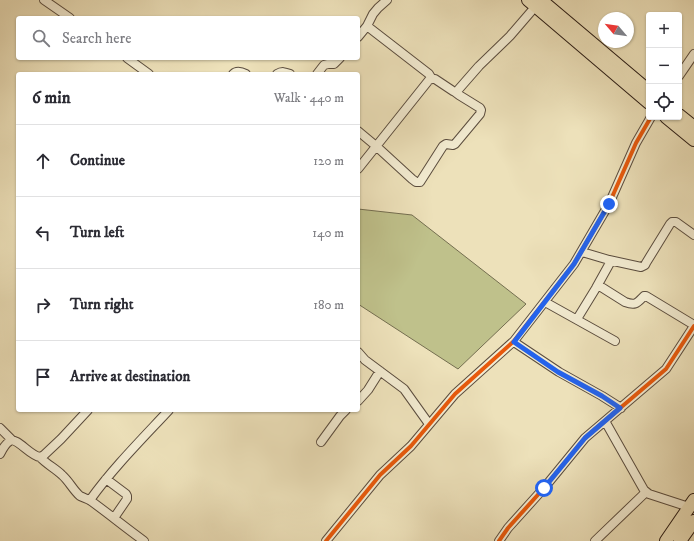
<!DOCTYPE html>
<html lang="en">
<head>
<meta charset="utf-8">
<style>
	body { margin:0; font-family:"IM FELL DW Pica",serif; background:#f7f7f7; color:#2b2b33 }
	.controls { position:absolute; right:12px; top:12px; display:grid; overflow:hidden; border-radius:4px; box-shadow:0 1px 3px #0004 }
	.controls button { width:36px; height:36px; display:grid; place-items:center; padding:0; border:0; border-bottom:1px solid #e1e1e2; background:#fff; color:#2b2b33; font:20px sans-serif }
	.compass { position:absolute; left:598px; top:12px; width:36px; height:36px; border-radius:50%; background:#fff; box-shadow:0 1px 3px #0004; rotate:299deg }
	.stop { position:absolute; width:12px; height:12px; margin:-9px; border:3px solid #2563eb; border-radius:50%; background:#fff }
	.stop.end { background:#2563eb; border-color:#fff; box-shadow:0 1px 4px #0008 }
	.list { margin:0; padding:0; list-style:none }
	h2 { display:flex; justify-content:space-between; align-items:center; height:52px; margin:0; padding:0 16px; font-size:17px }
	h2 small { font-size:13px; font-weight:400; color:#7c7c81 }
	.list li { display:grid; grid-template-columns:26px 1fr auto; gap:12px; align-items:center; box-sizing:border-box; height:72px; padding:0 16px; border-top:1px solid #e1e1e2 }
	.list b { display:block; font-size:15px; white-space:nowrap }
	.list em { font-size:13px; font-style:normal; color:#7c7c81 }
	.icon { flex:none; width:22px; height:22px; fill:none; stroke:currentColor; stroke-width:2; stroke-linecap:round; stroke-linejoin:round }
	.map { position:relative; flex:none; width:694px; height:541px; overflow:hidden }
	.search { position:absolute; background:#fff; box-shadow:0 1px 3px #0004; left:16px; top:16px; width:344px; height:44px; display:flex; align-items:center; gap:10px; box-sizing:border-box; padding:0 14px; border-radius:4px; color:#7c7c81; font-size:15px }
	.panel { position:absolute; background:#fff; box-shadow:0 1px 3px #0004; left:16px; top:72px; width:344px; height:340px; border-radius:4px }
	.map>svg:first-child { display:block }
</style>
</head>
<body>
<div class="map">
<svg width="694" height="541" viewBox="0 0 694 541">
	<rect width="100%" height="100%" fill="#ede1ba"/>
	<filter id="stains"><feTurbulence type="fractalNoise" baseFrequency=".005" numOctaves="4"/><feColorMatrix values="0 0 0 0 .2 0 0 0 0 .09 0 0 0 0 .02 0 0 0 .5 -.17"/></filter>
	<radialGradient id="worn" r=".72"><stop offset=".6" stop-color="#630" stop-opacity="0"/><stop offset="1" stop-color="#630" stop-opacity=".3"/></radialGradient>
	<path fill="#bfc18b" stroke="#746e50" d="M358,209l54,6 114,89 -68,65 -100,-65z"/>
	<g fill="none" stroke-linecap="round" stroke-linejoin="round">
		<g stroke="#5a4c3e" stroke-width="10">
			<path id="minor" d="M44,0l26,18
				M367,26l62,48 3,5
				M358,37l9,-11 6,-12 5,-6 9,-8
				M127,58l22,16
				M233,74c4,-4 9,-2 13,0
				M277,74c5,-3 8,-2 13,0
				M317,74l7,-9 4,-1h6l6,-6
				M679,76l15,-22
				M358,131l18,15 36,33 4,3h4l23,-36 3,-2 7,1 2,-1 25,-30 1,-4 -1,-2 -21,-13 -4,-3
				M358,169l71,-89 3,-1h3l18,12 2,1 3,-2 21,-24 31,-30 25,-29
				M582,252l27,8 32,7 4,-2 1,-2 24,-39 2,-2h4l18,13
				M598,285l27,17c11,4 12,1 19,-6h2l48,29
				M545,302l70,39
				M577,319l19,-31 15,-27
				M514,342l45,30 43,24 19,12
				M358,352l7,8 39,29 25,35
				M358,401l10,-11 12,-19
				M605,421l39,69 5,4 40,13
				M0,428l12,12
				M321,442l19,-26 6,-6
				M0,454c2,-4 6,-11 10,-13 7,-4 20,15 30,16l4,-2 17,-16 27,-29
				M40,457c6,7 15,11 22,18 7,6 11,15 18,21 4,2 8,3 11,5 18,13 35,27 53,40
				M106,479l20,15 1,2v3l-13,19
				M90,500c23,-32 52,-61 79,-90
				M326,541l54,-66 31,-29 44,-52 59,-53 60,-77 35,-60 27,-61 15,-26
				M499,541l9,-13 36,-40 41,-50 81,-69 28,-43
				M595,541l51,-49"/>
		</g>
		<g stroke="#291b14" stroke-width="14">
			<path id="highway" d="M528,0l121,103
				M541,0l108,91
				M679,115l15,12
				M666,117l28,23
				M666,541l28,-41
				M680,541l14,-20"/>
		</g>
		<use href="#minor" stroke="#f3ecd2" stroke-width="8"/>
		<use href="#highway" stroke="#ede1ba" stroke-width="12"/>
		<g stroke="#f3ecd2" stroke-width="6">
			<path id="cycleway" d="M326,541l54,-66 31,-29 44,-52 59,-53 60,-77 35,-60 27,-61 15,-26
				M499,541l9,-13 36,-40 41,-50 81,-69 28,-43"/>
		</g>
		<use href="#cycleway" stroke="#e8590c" stroke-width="4"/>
	</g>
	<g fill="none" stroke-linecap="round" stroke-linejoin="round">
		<path stroke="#2563eb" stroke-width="5" d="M544,488l41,-50 35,-30 -18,-12 -44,-24 -44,-30 60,-78 35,-60"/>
	</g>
	<rect width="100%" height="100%" filter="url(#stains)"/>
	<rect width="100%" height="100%" fill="url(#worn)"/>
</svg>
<div class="controls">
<button>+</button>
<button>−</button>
<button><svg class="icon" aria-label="locate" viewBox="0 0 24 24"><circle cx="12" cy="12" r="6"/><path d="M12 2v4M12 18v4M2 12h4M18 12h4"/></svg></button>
</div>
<svg class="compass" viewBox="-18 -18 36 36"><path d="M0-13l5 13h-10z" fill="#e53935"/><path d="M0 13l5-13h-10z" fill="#7c7c81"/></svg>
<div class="stop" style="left:544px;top:488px"></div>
<div class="stop end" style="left:609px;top:204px"></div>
<div class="search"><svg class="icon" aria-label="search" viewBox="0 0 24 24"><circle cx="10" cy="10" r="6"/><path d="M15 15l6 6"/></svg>Search here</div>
<section class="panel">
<h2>6 min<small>Walk · 440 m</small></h2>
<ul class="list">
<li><svg class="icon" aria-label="ahead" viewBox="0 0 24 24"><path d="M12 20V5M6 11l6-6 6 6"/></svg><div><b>Continue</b></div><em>120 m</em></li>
<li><svg class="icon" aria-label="left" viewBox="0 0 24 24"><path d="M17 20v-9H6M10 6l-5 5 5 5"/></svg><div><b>Turn left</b></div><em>140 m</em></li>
<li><svg class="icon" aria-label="right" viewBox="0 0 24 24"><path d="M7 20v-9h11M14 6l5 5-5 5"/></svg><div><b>Turn right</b></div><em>180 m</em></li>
<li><svg class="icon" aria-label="arrive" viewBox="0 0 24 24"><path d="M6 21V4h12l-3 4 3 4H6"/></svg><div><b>Arrive at destination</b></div></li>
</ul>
</section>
</div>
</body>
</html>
